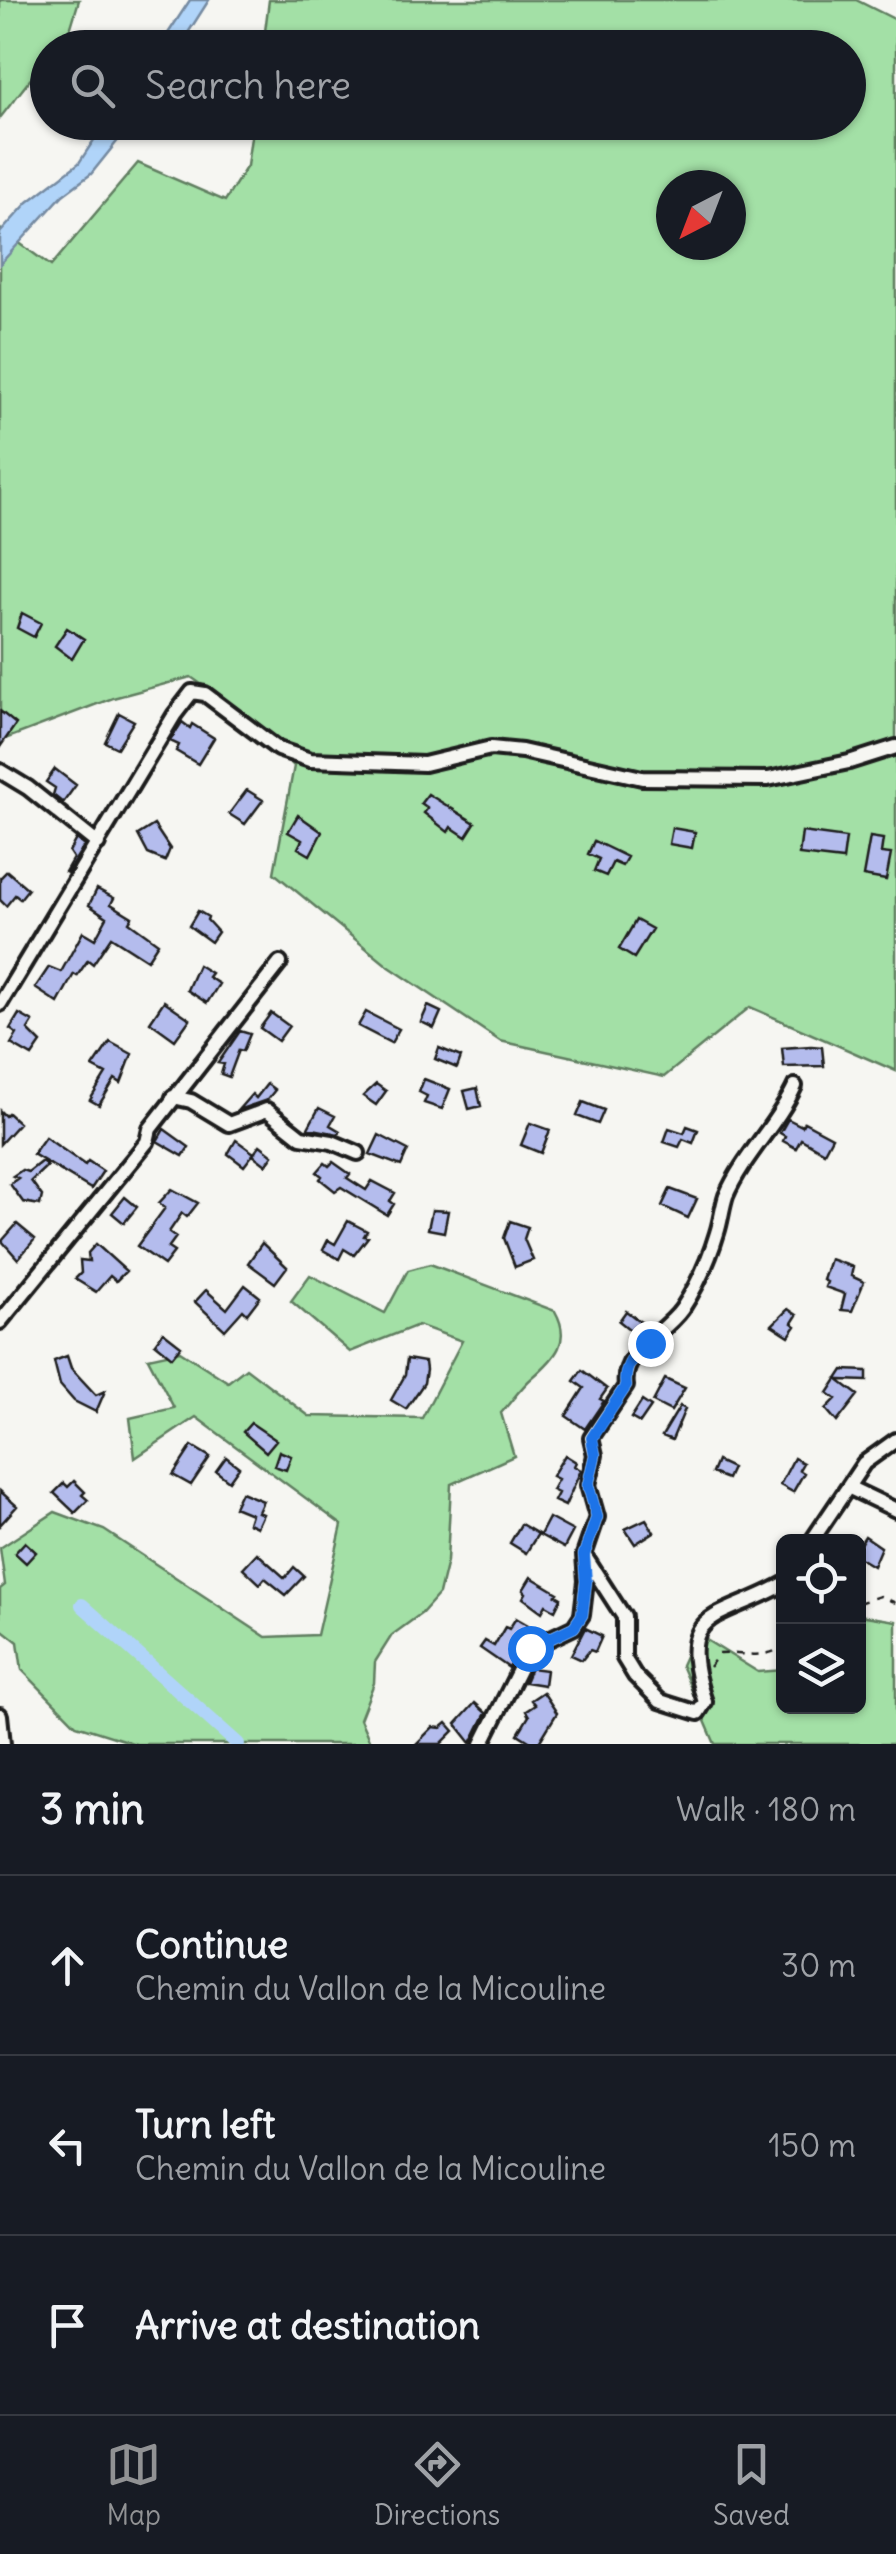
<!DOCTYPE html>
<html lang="en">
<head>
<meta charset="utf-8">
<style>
	body { margin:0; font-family:Delius,sans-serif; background:#20242c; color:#f1f3f6 }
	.controls { position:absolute; right:30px; bottom:30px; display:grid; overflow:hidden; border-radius:15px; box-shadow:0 2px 8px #0004 }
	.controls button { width:90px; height:90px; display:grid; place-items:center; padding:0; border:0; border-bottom:2px solid #363941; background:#171b24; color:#f1f3f6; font:50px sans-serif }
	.compass { position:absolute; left:656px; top:170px; width:90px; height:90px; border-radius:50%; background:#171b24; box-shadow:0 2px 8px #0004; rotate:222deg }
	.stop { position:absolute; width:30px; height:30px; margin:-22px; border:8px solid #1a73e8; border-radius:50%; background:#fff }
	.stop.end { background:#1a73e8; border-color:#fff; box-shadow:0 2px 10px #0008 }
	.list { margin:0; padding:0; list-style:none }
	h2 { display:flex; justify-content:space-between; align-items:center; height:130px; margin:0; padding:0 40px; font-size:42px }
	h2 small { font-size:32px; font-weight:400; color:#9ea1a6 }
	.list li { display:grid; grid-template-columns:65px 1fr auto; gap:30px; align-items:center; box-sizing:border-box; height:180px; padding:0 40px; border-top:2px solid #363941 }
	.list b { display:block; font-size:38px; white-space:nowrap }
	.list p { margin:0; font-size:32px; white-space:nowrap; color:#9ea1a6 }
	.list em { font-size:32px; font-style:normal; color:#9ea1a6 }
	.icon { flex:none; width:55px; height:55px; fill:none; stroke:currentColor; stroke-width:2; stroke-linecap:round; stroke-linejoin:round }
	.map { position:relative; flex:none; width:896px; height:1744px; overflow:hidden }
	.search { position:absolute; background:#171b24; box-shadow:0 2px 8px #0004; left:30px; right:30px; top:30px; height:110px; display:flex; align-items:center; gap:25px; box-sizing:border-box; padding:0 35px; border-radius:55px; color:#9ea1a6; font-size:38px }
	.sheet { height:670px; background:#171b24 }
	nav { display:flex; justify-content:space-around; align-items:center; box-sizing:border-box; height:140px; border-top:2px solid #363941; background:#171b24; font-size:28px; color:#9ea1a6 }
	nav a { display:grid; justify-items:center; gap:5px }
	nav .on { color:#919294 }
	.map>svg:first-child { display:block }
</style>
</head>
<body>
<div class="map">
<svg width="896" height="1744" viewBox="0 0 896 1744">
	<rect width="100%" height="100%" fill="#f6f6f2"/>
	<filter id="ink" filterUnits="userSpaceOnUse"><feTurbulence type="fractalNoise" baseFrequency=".01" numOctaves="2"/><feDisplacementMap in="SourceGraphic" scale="20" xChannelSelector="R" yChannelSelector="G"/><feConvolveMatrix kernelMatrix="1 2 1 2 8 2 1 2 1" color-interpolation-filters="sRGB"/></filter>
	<g filter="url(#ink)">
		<path fill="#a3e0a6" stroke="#607e61" stroke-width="2.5" fill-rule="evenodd" d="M0,0h79l-9,30 -14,17 -8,1 -1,10 -47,60z
			M269,0h587l40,20v1051l-146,-64 -86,70 -164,-36 -112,-75 -114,-93 20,-107 -59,-58 -44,-31 -78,21 -113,43v-512l51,37 87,-103 87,38 22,-35 6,-43 595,-1v-74l-585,-1zM671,185h60v60h-60z
			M430,1264l125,47c17,30 0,47 -22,66 -12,10 -22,25 -32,36l13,43 -63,28 -4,77 -8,33 -17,19 -30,22 -17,27 -1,21 -14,36 11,25h-235l-60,-19 -54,-55 -4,-28 -18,-14v-39l5,-4 -5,-37 55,-36 49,18 162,107 51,-2 25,-110 -146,-108 -61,41 -5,-40 44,-10 -26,-50 32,-7 48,31 18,-14 63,48 113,2 40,-77 -44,-16 -68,27 -59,-51 19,-26 75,38 23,-43z
			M859,1615l37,6v123h-181l-34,-79 8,-18 14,-9 55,34 25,-2 1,36h74z"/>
		<path fill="#b0d4f9" stroke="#758aa1" stroke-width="2.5" d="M190,0h19l-30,47h-20z
			M105,123h27l-41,51 -28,21 -63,69v-31l28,-31 51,-39z"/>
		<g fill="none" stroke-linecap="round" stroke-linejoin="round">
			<path stroke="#b0d4f9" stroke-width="14" d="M82,1605l156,139"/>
		</g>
		<path fill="#b4bced" stroke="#1c1c1c" stroke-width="2.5" d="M22,613l19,10 -7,14 -17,-9z
			M67,628l17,11 -12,20 -17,-13z
			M0,711l16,13 -16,23z
			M119,713l15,8 -17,27 -12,-6z
			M182,722l8,6 2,-4 22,14 -16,26 -22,-13 3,-6 -9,-4z
			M55,769l21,16 -13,18 -10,-8 2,-7 -9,-6z
			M247,790l16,10 -18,24 -16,-10z
			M428,794l47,29 -9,14 -15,-10 -3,5 -24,-19 4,-5 -7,-5z
			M298,815l24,17 -12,23 -12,-7 4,-8 -14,-8z
			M154,825l16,24 -5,12 -17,-7 -10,-19z
			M672,828l23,4 -3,16 -23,-4z
			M802,832l44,6 -3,22 -44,-5z
			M870,837l13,2 -2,14 10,1 -5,26 -23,-4z
			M76,839l8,7 -17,27 -2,-1 8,-14 -4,-6z
			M594,841l33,16 -5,9 -9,-4 -7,14 -12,-5 5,-12 -11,-5z
			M7,871l21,18 -8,10 -5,-4 -9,11 -6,-6v-22z
			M97,889l17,9 -3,6 21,13 -3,5 29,21 -11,17 -36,-23 -18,27 -5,-4 -11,16 -3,-2 -16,29 -23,-15 14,-21 12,5 22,-40 12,7 12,-22 -18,-12z
			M198,911l10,6 -1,3 11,12 -7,10 -22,-16z
			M636,920l16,9 -18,29 -15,-9z
			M198,965l13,8 -3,4 11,7 -12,19 -20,-13z
			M164,1001l26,18 -15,21 -25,-18z
			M428,1006l13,6 -7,16 -13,-6z
			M366,1012l33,17 -8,14 -33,-17z
			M271,1013l18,13 -11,15 -18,-13z
			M19,1014l14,8 -5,8 13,13 -9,13 -21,-12 6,-10 -7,-5z
			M240,1031l10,3 -7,17 -4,-1 -10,27 -8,-3 3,-10 -6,-1z
			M110,1042l22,12 -11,29 -6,-4 -16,26 -9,-5 16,-26 -13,-7z
			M811,1046l11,1 2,19 -40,1 -2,-19z
			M439,1048l22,9 -4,11 -22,-9z
			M424,1079l26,10 -8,20 -18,-6 3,-7 -8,-4z
			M267,1084l8,6 -8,10 -29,10 14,-16 4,4z
			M376,1084l10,7 -10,14 -13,-9z
			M477,1088l4,18 -12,3 -5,-18z
			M583,1102l21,8 -6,14 -21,-8z
			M319,1108l16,8 -5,9 10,6 -2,3 -30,-6z
			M0,1111l5,5 3,-3 11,10 -19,21z
			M788,1119l14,7 2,-4 28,15 -8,15 -23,-13 -5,9 -13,-7 2,-5 -5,-3z
			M530,1123l20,7 -9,23 -20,-8z
			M687,1126l11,4 -5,13 -10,-4 -4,8 -15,-5 5,-14 15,5z
			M164,1129l25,18 -6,9 -26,-15z
			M379,1135l29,15 -7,16 -31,-12z
			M45,1137l40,28 3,-4 15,10 -12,18 -58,-35z
			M236,1140l18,13 -10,13 -16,-12z
			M260,1145l13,10 -7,10 -13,-10z
			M42,1161l5,5 -16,15 11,15 -2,9 -17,-3 -13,-18 8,-6 -5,-2 9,-6 6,2z
			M333,1162l17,12 -3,4 19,12 6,-9 23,12 -5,8 4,3 -7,11 -46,-28 -6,4 -15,-12 2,-3 -5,-4 8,-9 4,3z
			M172,1189l26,14 -11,14 -5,-4 -13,19 7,5 -8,11 6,4 -10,13 -27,-19 28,-38 -6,-5z
			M670,1189l27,10 -9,19 -26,-12z
			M125,1197l12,10 -13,16 -12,-10z
			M432,1210l16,1 -4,21 -16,-3z
			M348,1221l19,10 -3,5 4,1 -14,18 -10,-6 -5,10 -16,-9 5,-10 7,4z
			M510,1221l18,6 -4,12 9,21 -18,7 -11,-29z
			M17,1224l18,15 -17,20 -16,-18z
			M262,1243l25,24 -12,16 -27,-20z
			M96,1244l30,27 -10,10 -6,-5 -14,16 -21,-13 6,-6 -1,-13 9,1 -1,-8z
			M830,1259l23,8 -2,9 13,6 -12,29 -11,-1 4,-16 -20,-7 2,-5 -4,-2z
			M245,1285l15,12 -13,17 -4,-4 -18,20 -30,-28 11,-12 21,19z
			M788,1309l9,6 -5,8 4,3 -7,10 -17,-11z
			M626,1311l16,12 -8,10 -15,-12z
			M163,1332l18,14 -9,11 -17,-14z
			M67,1356l4,12 25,27 9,-4 -9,21 -22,-11 -14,-16 -6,-24z
			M407,1359l18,3 1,8 -2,13 -18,26 -15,-9 14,-25z
			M582,1370l25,19 -7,10 4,2 -19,28 -19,-13 18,-28 -10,-7z
			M843,1370l24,1v10l-29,-1 20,15 -21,27 -11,-13 10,-10 -8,-6z
			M665,1379l20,9 -14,23 -18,-9z
			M642,1401l9,6 -11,16 -9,-5z
			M680,1406l5,3 -13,31 -10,-4z
			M251,1423l25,17 -10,12 -23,-20z
			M192,1446l18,11 -19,28 -18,-10z
			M279,1451l12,5 -5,14 -12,-4z
			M565,1455l11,7 -2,4 7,4 -16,36 -11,-5 4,-8 -6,-3 6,-11 -6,-3z
			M226,1457l13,10 -10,14 -13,-10z
			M794,1458l9,5 -4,7 5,3 -11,19 -13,-7z
			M717,1461l15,7 -5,11 -15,-6z
			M74,1481l11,11 -3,3 6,5 -13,13 -21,-20 10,-10 4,4z
			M0,1491l17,15 -17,19z
			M241,1492l22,9 -5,11 5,2 -6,13 -9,-4 3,-9 -17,-7z
			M549,1518l24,13 -9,17 -24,-13z
			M646,1519l8,13 -19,12 -10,-15z
			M521,1524l17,10 -12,19 -16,-10z
			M865,1536l16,11 -8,19 -15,-9v-10z
			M25,1542l11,10 -10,11 -11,-10z
			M257,1553l28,25 9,-11 10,9 -18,19 -21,-17 -5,6 -17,-16z
			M531,1577l27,16 -2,2 5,3 -6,12 -9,-5 -4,7 -19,-14 3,-5 -3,-3z
			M516,1618l12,7 -18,31 4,3 -5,9 -29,-20 5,-7 9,5 11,-19 4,2z
			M585,1628l17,8 -7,16 -5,-2 -8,10 -11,-5z
			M531,1668l15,2 -2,15 -19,-3z
			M543,1692l14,21 -19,31h-4l-16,-10 11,-18 -3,-5 9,-6 -4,-5z
			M475,1703l11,10 -15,30 -15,-19z
			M447,1723l7,8 -13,13h-25l17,-17 8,1z"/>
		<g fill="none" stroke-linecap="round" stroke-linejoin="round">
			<g stroke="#1c1c1c" stroke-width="20">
				<path id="minor" d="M0,771l28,17 70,56
					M0,1004l175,-290 17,-22 13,2 73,55 32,11 114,4 67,-16 31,3 120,27 126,1 81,-17 47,-15
					M173,1097l18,4 38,23 38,-14 34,27 31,5 26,11
					M0,1322l147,-180 3,-13 130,-166
					M848,1487l16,-24 32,-23
					M811,1542l37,-55 48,23
					M584,1555l40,62v41l11,18 25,25 38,12 7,-11c-32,-95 13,-81 79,-118
					M0,1715l3,29
					M482,1744l48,-96 44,-21 8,-12 4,-34 -2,-26 13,-38 -9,-32 7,-30 -4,-17 35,-52c-5,-35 38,-51 56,-77 15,-23 27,-49 35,-76 4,-12 5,-25 9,-37 17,-40 51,-71 69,-110"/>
			</g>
			<path stroke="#1c1c1c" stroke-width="2.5" stroke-dasharray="8 8" stroke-linecap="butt" d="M858,1603l22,-7 16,7
				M709,1667l10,-13c24,-2 41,6 65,-7"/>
			<use href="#minor" stroke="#f6f6f2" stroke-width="12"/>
		</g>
	</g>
	<g fill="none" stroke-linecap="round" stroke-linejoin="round" filter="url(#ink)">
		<path stroke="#1a73e8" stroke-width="12" d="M530,1648l44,-21 8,-12 4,-33 -2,-27 13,-38 -9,-32 7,-30 -3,-17 34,-52c-3,-19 8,-33 24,-43"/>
	</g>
</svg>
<div class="controls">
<button><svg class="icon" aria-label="locate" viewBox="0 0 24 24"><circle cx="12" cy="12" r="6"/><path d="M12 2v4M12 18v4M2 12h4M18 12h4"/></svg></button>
<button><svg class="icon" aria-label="layers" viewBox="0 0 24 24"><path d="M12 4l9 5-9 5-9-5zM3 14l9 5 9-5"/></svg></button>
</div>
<svg class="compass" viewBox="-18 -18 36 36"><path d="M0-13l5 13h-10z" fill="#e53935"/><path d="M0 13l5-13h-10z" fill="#9ea1a6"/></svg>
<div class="stop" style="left:530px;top:1648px"></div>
<div class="stop end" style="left:650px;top:1343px"></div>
<div class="search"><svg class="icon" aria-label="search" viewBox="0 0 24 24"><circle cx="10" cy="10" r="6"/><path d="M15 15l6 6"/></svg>Search here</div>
</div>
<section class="sheet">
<h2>3 min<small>Walk · 180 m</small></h2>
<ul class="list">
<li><svg class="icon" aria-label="ahead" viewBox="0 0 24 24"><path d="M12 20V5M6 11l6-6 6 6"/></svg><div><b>Continue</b><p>Chemin du Vallon de la Micouline</p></div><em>30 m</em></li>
<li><svg class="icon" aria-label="left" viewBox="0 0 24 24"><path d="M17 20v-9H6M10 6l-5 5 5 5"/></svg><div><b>Turn left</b><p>Chemin du Vallon de la Micouline</p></div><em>150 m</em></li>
<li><svg class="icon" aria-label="arrive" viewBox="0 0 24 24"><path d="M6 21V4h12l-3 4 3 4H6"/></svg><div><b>Arrive at destination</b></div></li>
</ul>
</section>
<nav>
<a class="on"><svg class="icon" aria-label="map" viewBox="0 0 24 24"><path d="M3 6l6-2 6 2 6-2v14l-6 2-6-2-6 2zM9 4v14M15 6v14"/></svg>Map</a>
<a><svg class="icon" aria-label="directions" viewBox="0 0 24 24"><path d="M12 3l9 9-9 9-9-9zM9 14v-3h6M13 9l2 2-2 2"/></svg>Directions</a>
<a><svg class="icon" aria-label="saved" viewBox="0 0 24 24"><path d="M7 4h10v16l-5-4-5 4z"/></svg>Saved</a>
</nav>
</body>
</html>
